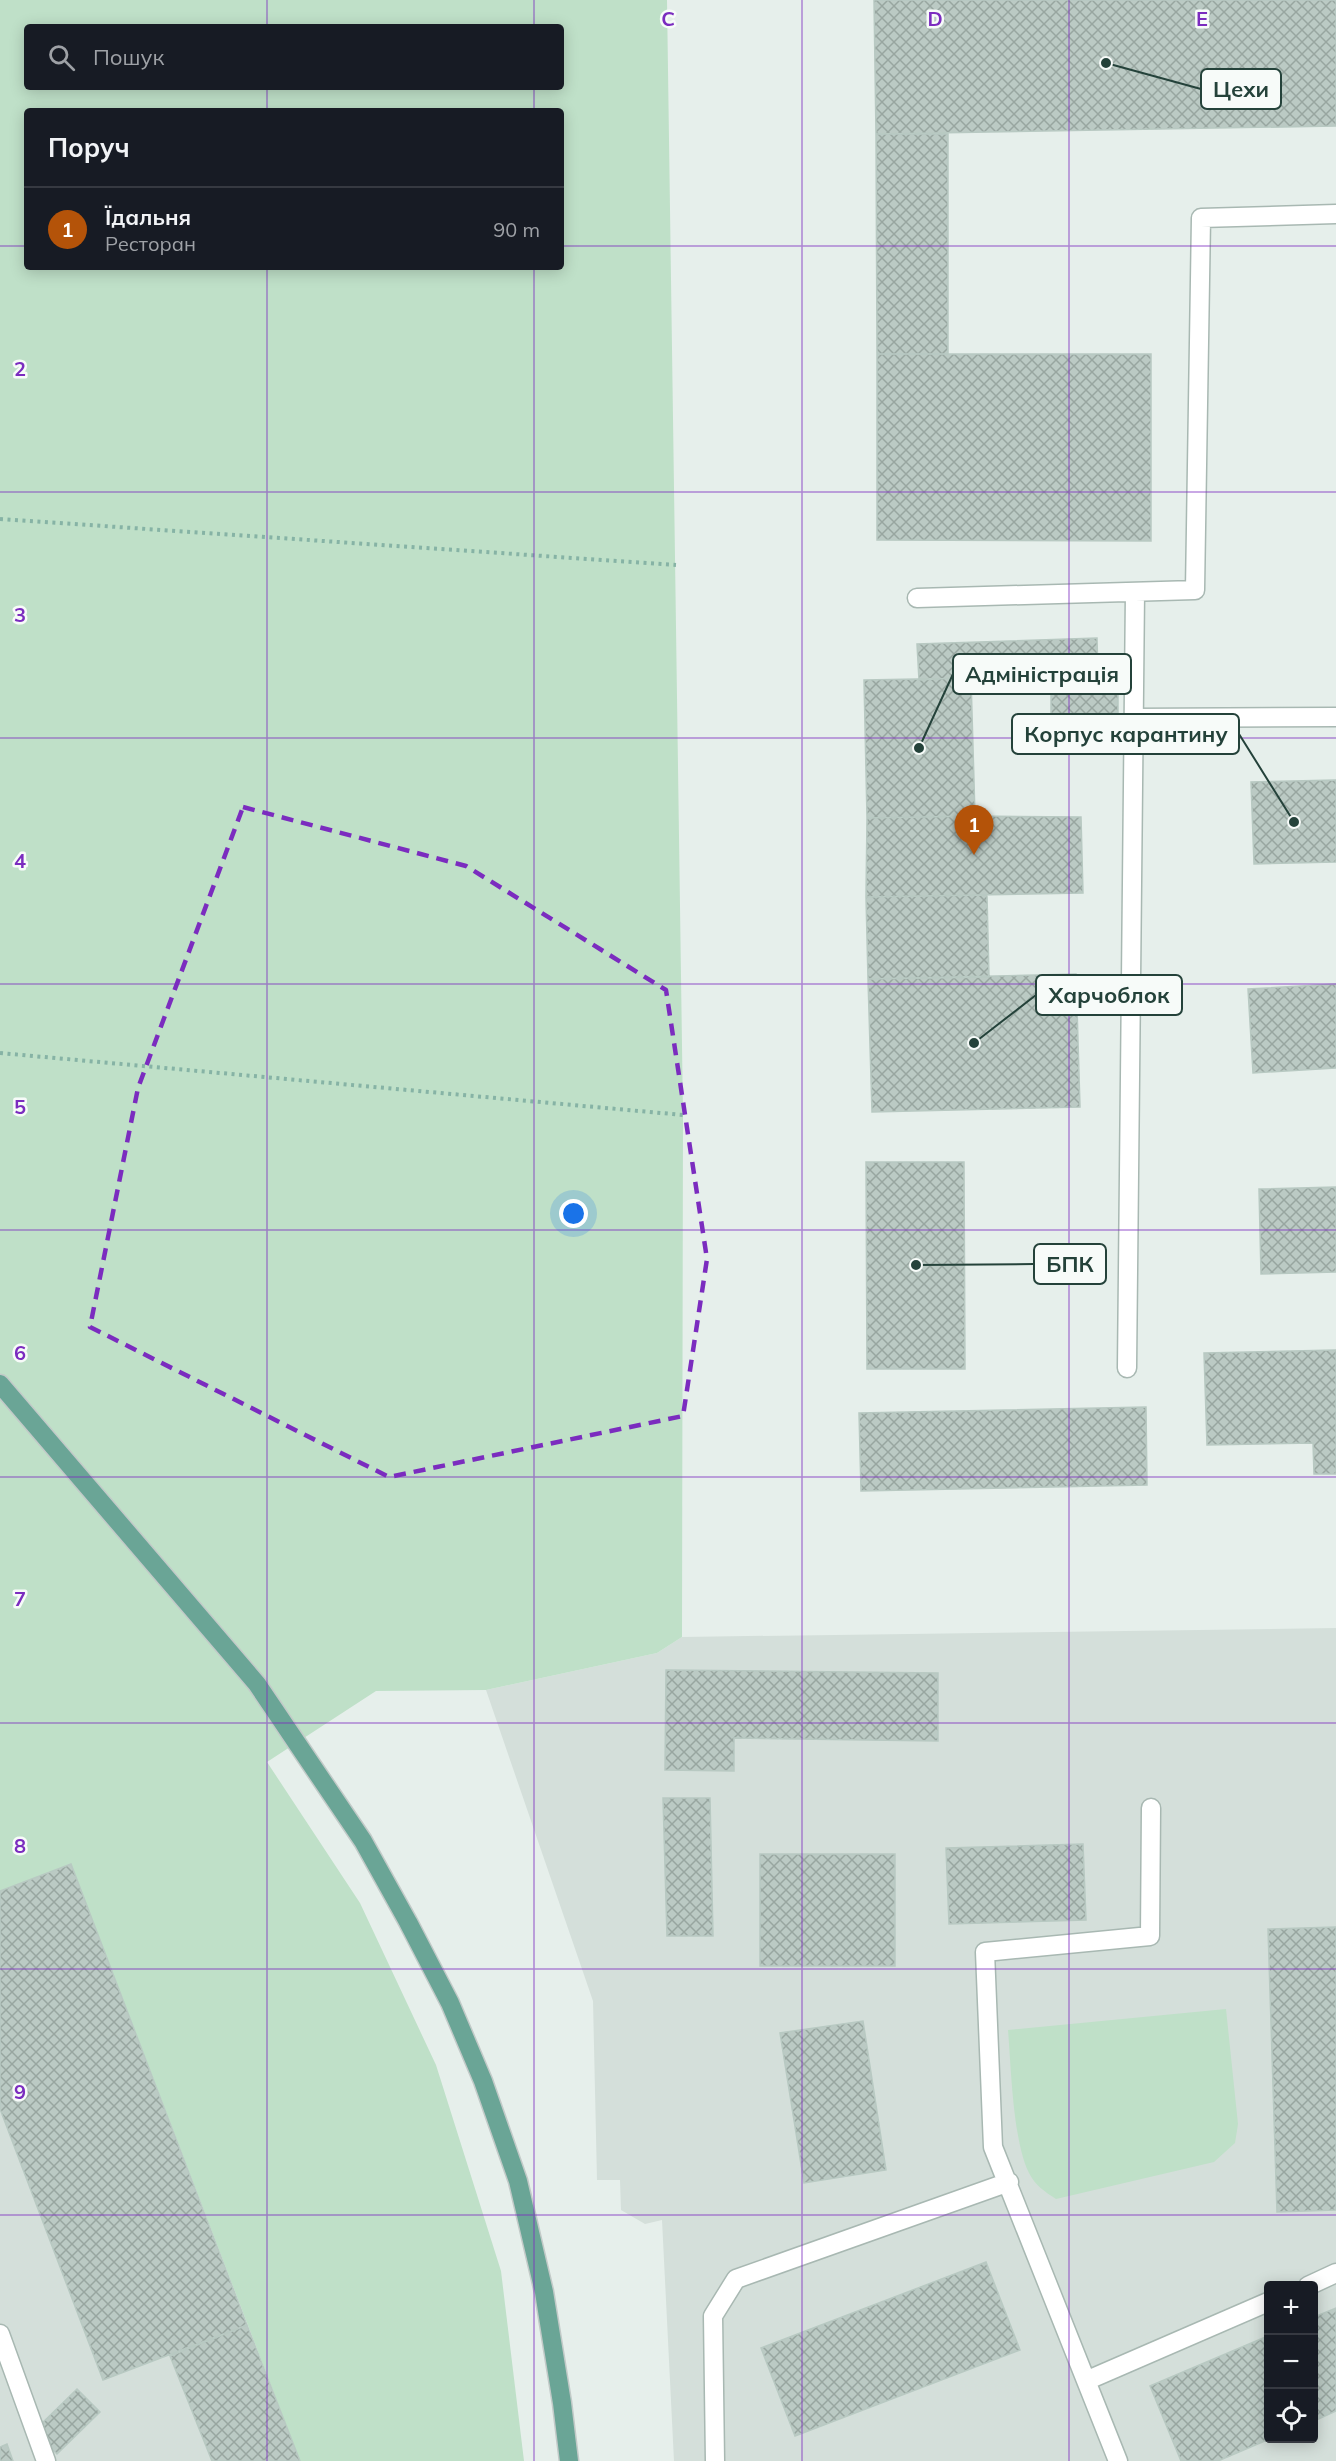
<!DOCTYPE html>
<html lang="uk">
<head>
<meta charset="utf-8">
<style>
	body { margin:0; font-family:Mulish,sans-serif; background:#20242c; color:#f1f3f6 }
	.controls { position:absolute; right:18px; bottom:18px; display:grid; overflow:hidden; border-radius:6px; box-shadow:0 3px 15px #0003 }
	.controls button { width:54px; height:54px; display:grid; place-items:center; padding:0; border:0; border-bottom:2px solid #363941; background:#171b24; color:#f1f3f6; font:30px sans-serif }
	.you { position:absolute; left:574px; top:1214px; width:21px; height:21px; margin:-15px; border:4px solid #fff; border-radius:50%; background:#1a73e8; box-shadow:0 0 0 9px #1a73e833 }
	.badge { display:grid; place-items:center; width:39px; height:39px; border-radius:50%; background:#b45309; color:#fff; font-size:20px; font-weight:700 }
	.pin { position:absolute; translate:-50% -50px; filter:drop-shadow(0 2px 3px #0008) }
	.pin::after { content:''; position:absolute; top:32px; width:21px; height:18px; background:inherit; clip-path:polygon(0 0,100% 0,50% 100%) }
	.list { margin:0; padding:0; list-style:none }
	h2 { display:flex; justify-content:space-between; align-items:center; height:78px; margin:0; padding:0 24px; font-size:26px }
	h2 small { font-size:20px; font-weight:400; color:#9ea1a6 }
	.list li { display:grid; grid-template-columns:39px 1fr auto; gap:18px; align-items:center; box-sizing:border-box; height:84px; padding:0 24px; border-top:2px solid #363941 }
	.list b { display:block; font-size:22px; white-space:nowrap }
	.list p { margin:0; font-size:20px; white-space:nowrap; color:#9ea1a6 }
	.list em { font-size:20px; font-style:normal; color:#9ea1a6 }
	.icon { flex:none; width:33px; height:33px; fill:none; stroke:currentColor; stroke-width:2; stroke-linecap:round; stroke-linejoin:round }
	.map { position:relative; flex:none; width:1336px; height:2461px; overflow:hidden }
	.search { position:absolute; background:#171b24; box-shadow:0 3px 15px #0003; left:24px; top:24px; width:540px; height:66px; display:flex; align-items:center; gap:15px; box-sizing:border-box; padding:0 21px; border-radius:6px; color:#9ea1a6; font-size:22px }
	.panel { position:absolute; background:#171b24; box-shadow:0 3px 15px #0003; left:24px; top:108px; width:540px; height:162px; border-radius:6px }
	.map>svg:first-child { display:block }
</style>
</head>
<body>
<div class="map">
<svg width="1336" height="2461" viewBox="0 0 1336 2461">
	<defs>
		<pattern id="building-cross-hatch" width="8" height="8" patternUnits="userSpaceOnUse" patternTransform="scale(1.5)"><rect width="8" height="8" fill="#bbcac4"/><path d="M0 0l8 8M0 8l8-8" fill="none" stroke="#98a6a0"/></pattern>
	</defs>
	<rect width="100%" height="100%" fill="#e6efeb"/>
	<path fill="#d4dfda" fill-rule="evenodd" d="M1336,1628v833h-662l-12,-241 -17,4 -24,-14 -1,-30h-23l-4,-179 -107,-311 171,-37 25,-16zM1268,2286h46v152h-46z
		M71,1864l176,461 53,136h-300v-570z"/>
	<path fill="#bfe0c8" fill-rule="evenodd" d="M0,0h667l16,1115 -1,522 -25,16 -171,37 -110,1 -109,71 93,141 76,162 65,206 23,190h-224l-229,-597 -71,27zM27,27h534v60h-534zM27,111h534v156h-534z
		M1226,2009l12,115 -3,19 -21,19 -158,37c-11,-7 -21,-14 -27,-26 -16,-31 -18,-106 -21,-143z"/>
	<path fill="url(#building-cross-hatch)" stroke="#b8c9c2" stroke-width="1.5" d="M874,0h462v126l-460,8z
		M876,134h72v220h-71z
		M877,354h274v187l-274,-1z
		M1097,638l1,36 -47,-1 -132,7 -2,-36z
		M1051,673l67,2v52l-67,-1z
		M971,678l4,138 -108,2 -3,-138z
		M1336,780v82l-82,2 -3,-82z
		M975,816l106,1 2,76 -217,4 1,-79z
		M987,895l2,82 -121,2 -2,-82z
		M1076,974l4,133 -208,5 -4,-133z
		M1336,984v84l-83,5 -5,-84z
		M866,1162h98l1,207h-98z
		M1336,1187v85l-75,2 -2,-85z
		M1336,1350v124h-22l-1,-31 -106,2 -3,-92z
		M1146,1407l1,78 -286,6 -2,-78z
		M666,1670l272,3v68l-204,-3v33l-69,-1z
		M663,1798h47l3,138h-46z
		M1083,1844l3,76 -137,4 -3,-76z
		M760,1854h135v112h-135z
		M71,1864l176,461 -144,55 -103,-271v-218z
		M1336,1927v283l-59,2 -9,-283z
		M863,2021l23,149 -82,13 -24,-150z
		M986,2262l34,88 -225,86 -34,-88z
		M1336,2308v103l-22,10v-104z
		M247,2325l53,136h-88l-42,-105z
		M1268,2336v102h4l-54,23h-37l-31,-75z
		M77,2389l23,23 -43,42 -23,-23z
		M7,2444l6,17h-13v-14z"/>
	<g fill="none" stroke-linecap="round" stroke-linejoin="round">
		<g stroke="#a8b8b2" stroke-width="21">
			<path id="minor" d="M917,598l278,-8 6,-372 135,-4
				M1134,718l202,-1
				M1127,1368l8,-776
				M1308,2286l28,-13
				M0,2334l46,127
				M1088,2380l180,-78
				M715,2461l-2,-145 23,-37 273,-97
				M1118,2461l-125,-314 -8,-195 165,-16 1,-128"/>
		</g>
		<g stroke="#c2cac8" stroke-width="21">
			<path id="major" d="M0,1384l257,300 106,157 45,81 42,81 33,78 35,100 26,111 18,111 7,58"/>
		</g>
		<path stroke="#86b3a5" stroke-width="4" stroke-dasharray="3 4.5" stroke-linecap="butt" d="M0,519l676,46
			M0,1053l683,62"/>
		<use href="#minor" stroke="#fff" stroke-width="18"/>
		<use href="#major" stroke="#6aa596" stroke-width="18"/>
	</g>
	<path fill="none" stroke="#7b2cbf" stroke-width="4.5" stroke-dasharray="12 8" stroke-linejoin="round" d="M243,807l223,59 200,124 41,269 -24,157 -294,61 -299,-150 48,-239z"/>
	<path fill="none" stroke="#7b2cbf" stroke-width="1.5" stroke-opacity="0.55" d="M267,0v27M534,0v27M802,0v2461M1069,0v2461M267,87v24M534,87v24M0,246h27M561,246h775M267,267v2194M534,267v2194M0,492h1336M0,738h1336M0,984h1336M0,1230h1336M0,1477h1336M0,1723h1336M0,1969h1336M0,2215h1336"/>
	<g font-size="20" text-anchor="middle" font-weight="bold" fill="#7b2cbf" stroke="#f7fbf9" stroke-width="5" stroke-linejoin="round" paint-order="stroke">
		<text x="668" y="26">C</text>
		<text x="935" y="26">D</text>
		<text x="1202" y="26">E</text>
		<text x="20" y="376">2</text>
		<text x="20" y="622">3</text>
		<text x="20" y="868">4</text>
		<text x="20" y="1114">5</text>
		<text x="20" y="1360">6</text>
		<text x="20" y="1606">7</text>
		<text x="20" y="1853">8</text>
		<text x="20" y="2099">9</text>
	</g>
	<path fill="none" stroke="#24423a" stroke-width="2" d="M1106 63L1201 89M919 748L953 674M1294 822L1239 734M974 1043L1036 995M916 1265L1034 1264"/>
	<g fill="#24423a" stroke="#f7fbf9" stroke-width="2">
		<circle cx="1106" cy="63" r="6"/>
		<circle cx="919" cy="748" r="6"/>
		<circle cx="1294" cy="822" r="6"/>
		<circle cx="974" cy="1043" r="6"/>
		<circle cx="916" cy="1265" r="6"/>
	</g>
	<g fill="#f7fbf9" stroke="#24423a" stroke-width="2">
		<rect x="1201" y="69" width="80" height="40" rx="6"/>
		<rect x="953" y="654" width="178" height="40" rx="6"/>
		<rect x="1012" y="714" width="227" height="40" rx="6"/>
		<rect x="1036" y="975" width="146" height="40" rx="6"/>
		<rect x="1034" y="1244" width="72" height="40" rx="6"/>
	</g>
	<g font-size="22" text-anchor="middle" font-weight="bold" fill="#24423a">
		<text x="1241" y="97">Цехи</text>
		<text x="1042" y="682">Адміністрація</text>
		<text x="1126" y="742">Корпус карантину</text>
		<text x="1109" y="1003">Харчоблок</text>
		<text x="1070" y="1272">БПК</text>
	</g>
</svg>
<div class="controls">
<button>+</button>
<button>−</button>
<button><svg class="icon" aria-label="locate" viewBox="0 0 24 24"><circle cx="12" cy="12" r="6"/><path d="M12 2v4M12 18v4M2 12h4M18 12h4"/></svg></button>
</div>
<div class="you"></div>
<div class="pin badge" style="left:974px;top:855px">1</div>
<div class="search"><svg class="icon" aria-label="search" viewBox="0 0 24 24"><circle cx="10" cy="10" r="6"/><path d="M15 15l6 6"/></svg>Пошук</div>
<section class="panel">
<h2>Поруч<small></small></h2>
<ul class="list">
<li><span class="badge">1</span><div><b>Їдальня</b><p>Ресторан</p></div><em>90 m</em></li>
</ul>
</section>
</div>
</body>
</html>
